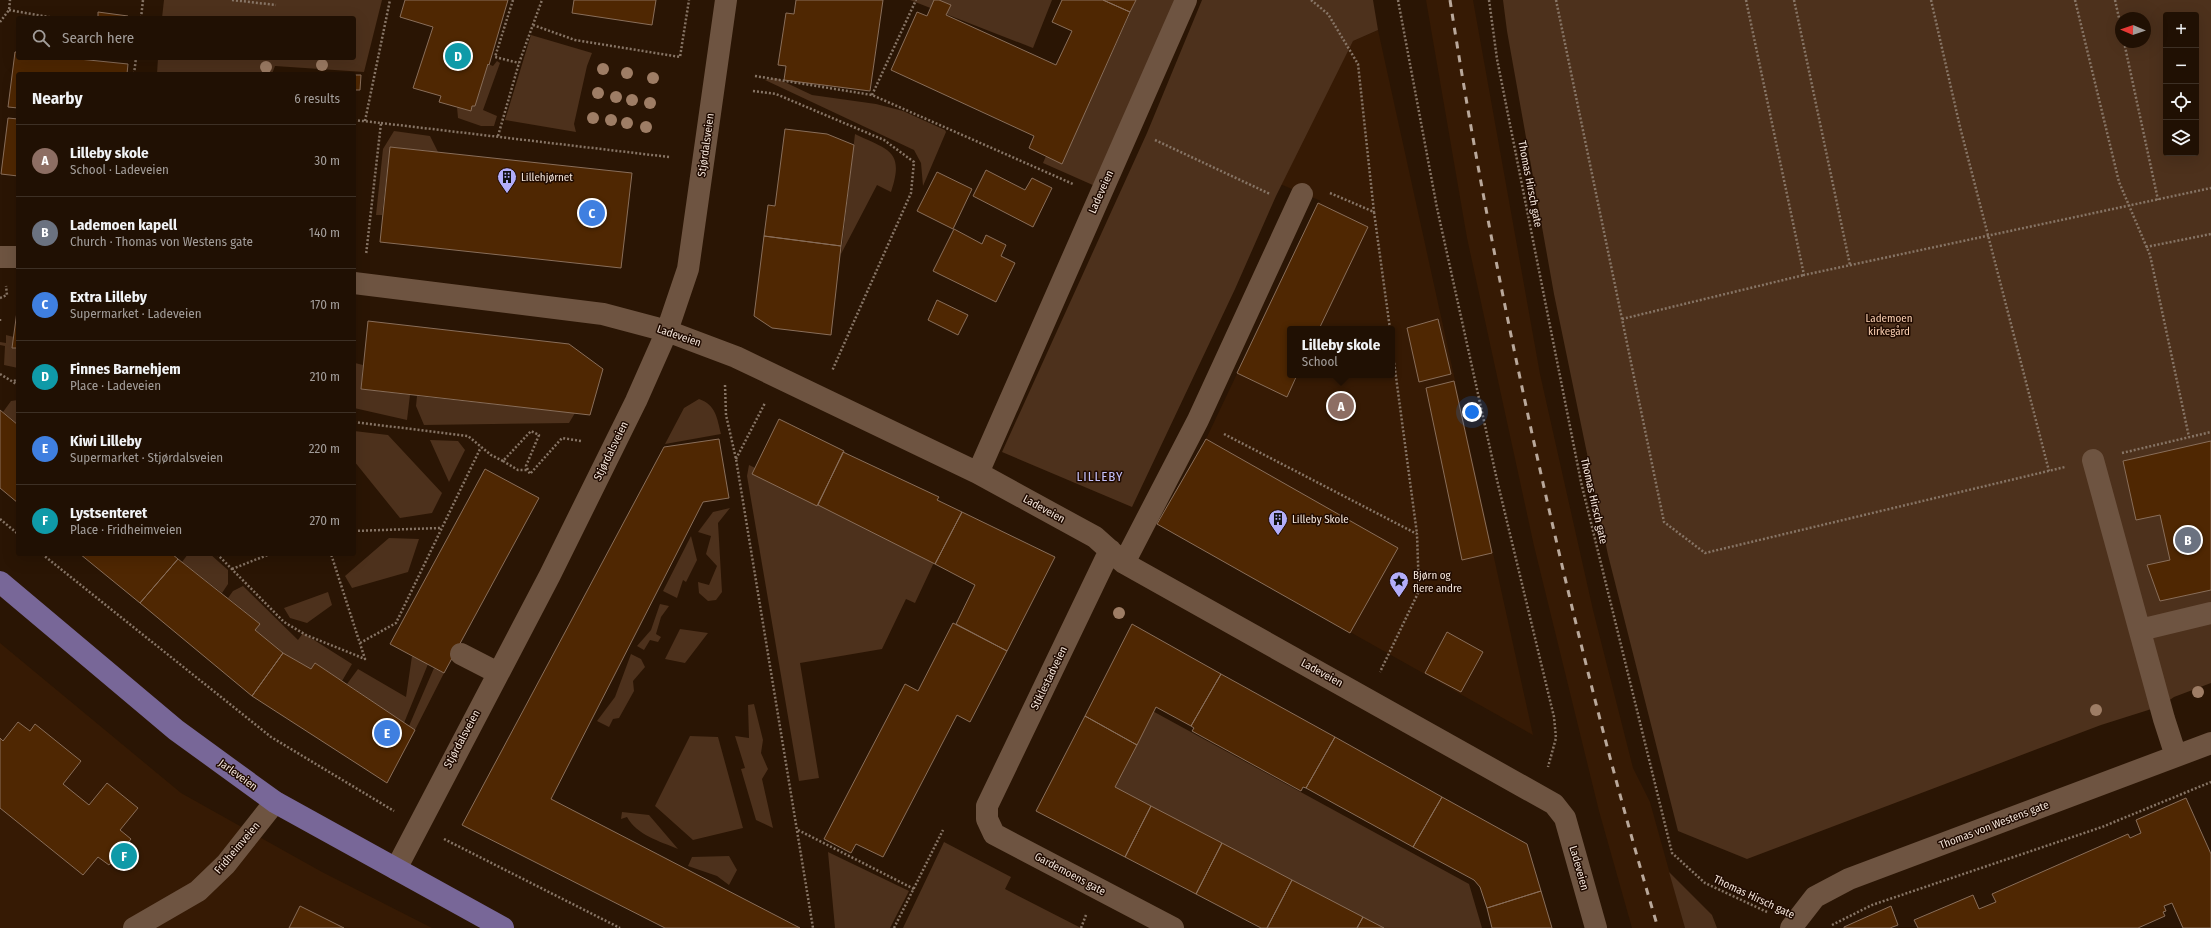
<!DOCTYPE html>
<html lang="en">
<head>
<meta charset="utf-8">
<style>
	body { margin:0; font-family:"Fira Sans Condensed",sans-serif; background:#2d1e12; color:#f1f3f6 }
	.controls { position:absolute; right:12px; top:12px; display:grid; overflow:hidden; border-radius:4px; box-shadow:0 4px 16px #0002 }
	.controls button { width:36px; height:36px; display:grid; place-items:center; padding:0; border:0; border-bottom:1px solid #3d3025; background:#201003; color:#f1f3f6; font:20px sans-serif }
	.compass { position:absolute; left:2115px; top:12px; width:36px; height:36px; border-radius:50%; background:#201003; box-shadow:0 4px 16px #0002; rotate:272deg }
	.you { position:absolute; left:1472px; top:412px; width:14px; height:14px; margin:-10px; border:3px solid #fff; border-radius:50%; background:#1a73e8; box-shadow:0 0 0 6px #1a73e833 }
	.badge { display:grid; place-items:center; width:26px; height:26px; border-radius:50%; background:#b2adf9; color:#fff; font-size:13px; font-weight:700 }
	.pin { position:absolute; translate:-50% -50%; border:2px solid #fff; box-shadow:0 1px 4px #0006 }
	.popup { position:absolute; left:1287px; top:326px; width:108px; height:52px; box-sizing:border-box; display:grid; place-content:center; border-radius:4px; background:#201003; filter:drop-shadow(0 1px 3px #0005); font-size:13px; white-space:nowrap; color:#a29d9a }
	.popup b { font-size:15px; color:#f1f3f6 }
	.popup::after { content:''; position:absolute; left:50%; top:100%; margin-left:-8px; border:8px solid transparent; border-top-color:#201003 }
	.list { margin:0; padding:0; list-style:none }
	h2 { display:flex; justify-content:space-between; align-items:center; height:52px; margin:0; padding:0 16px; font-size:17px }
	h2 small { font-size:13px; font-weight:400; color:#a29d9a }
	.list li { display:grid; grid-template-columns:26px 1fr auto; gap:12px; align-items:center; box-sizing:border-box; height:72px; padding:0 16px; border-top:1px solid #3d3025 }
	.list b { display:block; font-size:15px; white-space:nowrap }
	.list p { margin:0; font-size:13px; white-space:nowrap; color:#a29d9a }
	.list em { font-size:13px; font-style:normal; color:#a29d9a }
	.icon { flex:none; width:22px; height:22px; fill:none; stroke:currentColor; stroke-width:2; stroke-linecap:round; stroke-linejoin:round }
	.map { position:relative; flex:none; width:2211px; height:928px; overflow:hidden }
	.search { position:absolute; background:#201003; box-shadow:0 4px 16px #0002; left:16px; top:16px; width:340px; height:44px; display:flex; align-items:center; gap:10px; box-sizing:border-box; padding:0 14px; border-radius:4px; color:#a29d9a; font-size:15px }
	.panel { position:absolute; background:#201003; box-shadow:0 4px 16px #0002; left:16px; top:72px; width:340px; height:484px; border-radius:4px }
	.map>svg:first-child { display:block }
</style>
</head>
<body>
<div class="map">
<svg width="2211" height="928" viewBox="0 0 2211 928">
	<rect width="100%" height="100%" fill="#2a1504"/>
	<path fill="#361a04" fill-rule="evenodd" d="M1426,0h47l67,374 53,236 40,158 17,34 35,126h-53l-33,-117 -65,-265 -67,-308z
		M1378,30l155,705 -375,-211 48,-85 112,-236 3,-2 -41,-17 73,-143zM1290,329h102v46h-102z
		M0,643l181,150 141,79 110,56h-432z"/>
	<path fill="#4d311c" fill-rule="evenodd" d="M164,0h218l-18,72 -89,-6 -3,8h-115l1,-16h196v-40h-192z
		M910,0h142l-19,48z
		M1136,0h41l-82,186 -52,-23 3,-7 16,7z
		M1202,0h171l5,30 -25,11 -77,155 -41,93 -103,218 -130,-55 145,-319z
		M1503,0h708v683l-37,14 -13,9 -60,19 -354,134 -69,-28 -70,-276 -54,-261 -47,-263zM2166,15h30v138h-30zM2121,18h24v24h-24z
		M531,35l61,18 -5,13 -13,58 2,8 -71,-12z
		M497,61l3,2 -17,47 14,6 -3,10h-13l-23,-8 -1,-11 14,4 1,-5h3l13,-42 5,2z
		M776,78l36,17 64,9 27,7 42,19 1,2 -23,54 -2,-23 -7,-13 -149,-70z
		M394,131l36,5 8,16 -48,-5 -8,68h-6l7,-66z
		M855,134c33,16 50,16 36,58l-14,-7 -36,69z
		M6,335l8,2 -1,11h5v20l-14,-3 1,-19 -5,-1v-3l6,1z
		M355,363l8,2 -2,24 49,6 -3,25 -53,-12z
		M417,396l158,17 -6,10 -145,2 -8,-19z
		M699,399c17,6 18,19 22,35l-56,10 19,-36z
		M18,400v25l-15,-13 8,-11z
		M354,431l34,4 54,58 -10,20 -32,5 -46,-57z
		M430,440l28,1 7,9 -16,32z
		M749,465l188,91 -22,47 -9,-4 -24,50 -82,14 19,115 -20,3 -52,-305z
		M730,508l-12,15 4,69 -6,8 -8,1 -9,-8 -1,-11 11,3 8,-19 -11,-12 5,-18 -13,-4 15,-20z
		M691,536l6,24 -11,22 -3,-2 -6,18 -14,-7z
		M389,538l30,1 -11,33 -56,16 -7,-12z
		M188,554h22l18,16v14l-6,9 -40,-31z
		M243,586l55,54 5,-7 49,31 -10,17 -27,-18 -4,6 -28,-16 -28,-23 4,-7 -31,-25 5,-7z
		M328,592l4,13 -25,18 -17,-5 -6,-10z
		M660,604l9,2 -8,11 -5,17 5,3 -3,5 -8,-2 -6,10 -7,-4 14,-16z
		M680,629l28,4 -23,30 -20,-4z
		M631,654l10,5 4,8 -12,14 1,10 -15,27 -6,1 -4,8 -12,-6 18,-24z
		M412,656l16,8 -24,59 -57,-39 11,-15 48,28z
		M434,668l10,5 -29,57 -6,-4z
		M754,704l9,36 -2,13 7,16 -6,10 11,49 -17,-8 -15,-51 4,-1 -10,-32 14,2 -1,-33z
		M1147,708l322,176 13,44h-103l-271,-144z
		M690,736l28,1 25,91 -50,12 -38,-34z
		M622,812l27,3 29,34c-19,-8 -41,-14 -51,-32l-6,2z
		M944,842l67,35 -6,12 76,39h-178z
		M828,852l81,39 -19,37h-55z
		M729,856l8,14 -8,15 -12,-9 -29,-10 4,-9z
		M1669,872l43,43 5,13h-32z"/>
	<path fill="#4f2702" stroke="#896e5a" d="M405,0h103l-19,65 -1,-1 -13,42h-3l-1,5 -32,-9 2,-6 -28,-8 20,-61 -33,-10z
		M574,0h82l-4,25 -80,-12z
		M796,0h87l-13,91 -86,-11 2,-14 -8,-1 8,-52 8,1z
		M934,0h5l12,5 -5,10 110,50 16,-34 -20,-9 10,-22h41l27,12 -68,152 -33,-16 5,-12 -143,-66 26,-58 10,4z
		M1103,0h33l-6,12z
		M98,12l30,4v2h-30z
		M15,52h3v6h51l59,6 -1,10h-109v34l-10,-1z
		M354,75h7l-1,15h-6z
		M8,118l10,1v57l-17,-2z
		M785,129l42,5 27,11 -13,101 -77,-10 4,-31 7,1z
		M390,147l242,26 -11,95 -241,-26z
		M986,170l39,20 7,-12 20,10 -19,39 -60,-31z
		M937,172l35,17 -19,40 -36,-18z
		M1318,203l50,24 -49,102h-29v46h7l-10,22 -50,-24z
		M954,229l28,15 4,-9 20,10 -5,11 14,7 -19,39 -63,-31z
		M764,236l77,10 -10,89 -59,-7 -18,-12z
		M937,300l31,15 -10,20 -30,-15z
		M18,304v44h-6z
		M1438,319l13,55 -32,8 -12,-54z
		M368,321l201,23 34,25 -13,46 -229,-26z
		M1454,381l38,172 -30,7 -36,-172z
		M0,410l18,15v78l-18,-15z
		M779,419l65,32 -27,55 -65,-32z
		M719,439l10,59 -26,4 -152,297 249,129h-135l-203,-103 202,-378z
		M1206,439l192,109 -48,85 -193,-109z
		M2211,441v149l-51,11 -13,-36 23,-5 -10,-45 -24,5 -13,-59z
		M843,452l96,45 -2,3 25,12 -27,52 -117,-59z
		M485,469l54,29 -95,175 -54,-29z
		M962,512l93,45 -48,94 -51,-27 19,-39 -40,-21z
		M80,554h92l6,5 -38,44z
		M178,559l82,65 -5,6 28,23 -31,43 -112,-93z
		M953,623l54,28 -37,71 -13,-7 -74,142 -27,-13 -5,9 -27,-14 81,-155 13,7z
		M1132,624l89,50 -30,52 -35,-19 -19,38 -52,-29z
		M1447,632l36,20 -22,40 -36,-19z
		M283,653l28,16 4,-6 100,67 -28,53 -135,-87z
		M1221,674l114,63 -29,51 -3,-1 -2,4 -109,-60 2,-3 -3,-2z
		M1085,716l52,29 -22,42 36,19 -26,51 -89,-46z
		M18,722l12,9 5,-7 46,37 -18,23 26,21 18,-22 31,25 -18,22 11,9 -22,26 -11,-8 -15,18 -83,-67v-70l3,3z
		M1335,737l107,60 -29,50 -107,-59z
		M1442,797l85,47 14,47 -54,17 -7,-21 -6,-7 -61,-33z
		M2186,798l25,56v74h-28l-11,-25 -8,3 2,5 -3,1 2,4 -27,12h-220l-4,-8 59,-25 6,14 17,-7 -4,-8 136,-60 2,4 11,-5 -5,-13z
		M1151,806l71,37 -26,51 -71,-37z
		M1222,843l70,37 -25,48h-6l-65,-34z
		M1292,880l71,37 -6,11h-90z
		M1541,891l11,37h-60l-5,-20z
		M300,906l44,22h-55z
		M1891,906l7,19 -8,3h-46v-1z
		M1363,917l21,11h-27z"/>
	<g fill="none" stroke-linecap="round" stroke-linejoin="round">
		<path stroke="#877566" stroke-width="2.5" stroke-dasharray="2 2" stroke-linecap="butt" d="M232,0l44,5
			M513,0l-18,57 24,6
			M1311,0l17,14 30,50 16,148
			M1398,0l39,208 60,272 57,237 2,21 -8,29
			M1489,0l8,59 84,423 91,371 33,30 62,29
			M1556,0l108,522 41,31 360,-86
			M1746,0l58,275 407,-87
			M1794,0l56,265
			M1931,0l29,127 89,344
			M2075,0l44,182 31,73 39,182
			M2115,0l6,27
			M9,10l45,8
			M141,18l2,-18
			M0,22l9,-12 1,-10
			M533,25l42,15 105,17 9,-57
			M2124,42l34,158
			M134,74l2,-16
			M755,76l117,19 201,89
			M753,91l23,3 108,46 30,22 -3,31 -79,178
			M872,95l44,-95
			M354,120l27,3 -15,132
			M365,121l25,-121
			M381,123l288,34
			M498,136l21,-73 23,-63
			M1155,140l115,54
			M1330,193l44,19 16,117
			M2146,247l65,-13
			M0,298l7,-3 -1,-9
			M0,319v3
			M1622,319l182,-44
			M1392,347l25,187
			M0,374l18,11
			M14,381l4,-2
			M725,385l1,30 10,44 77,469
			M354,422l114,14 23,19 12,6 28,-30 8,4 -13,31 4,8 32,-36 19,3
			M1224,434l193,100 2,57 -39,81
			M2122,453l89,-21
			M736,459l29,-56
			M503,461l15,9h10
			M0,519l18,15
			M354,531l86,-3
			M42,554l229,183 123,74
			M217,554l67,68 22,13 59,24 -34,-105
			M232,569l38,-15
			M360,643l36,-20 85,-176
			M798,830l116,59
			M444,839l176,89
			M1832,925l40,-20 230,-78 109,-45
			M894,928l49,-98
			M1081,928l5,-13"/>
		<path stroke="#6e5441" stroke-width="22" d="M0,257h18
			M354,283l249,31 64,17 69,26 242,116 117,64 29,26 430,241 11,14 31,110
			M2093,460l71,259 12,37
			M978,473l208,-473
			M1110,550l-123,256v13l7,15 179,94
			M1124,563l74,-143 104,-226
			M2140,630l71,-17
			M461,654l37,19
			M396,869l154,-294 86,-174 31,-70 21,-62 38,-269
			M134,928l64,-37 28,-27 49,-62
			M1791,928l24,-31 34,-18 362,-136"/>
		<path stroke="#786798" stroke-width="22" d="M0,582l176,148 99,72 228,126"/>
		<path stroke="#b9a89b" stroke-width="3" stroke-dasharray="7 7" stroke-linecap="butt" d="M1450,0c25,162 57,323 93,483 34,150 71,298 115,445"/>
	</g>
	<g fill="#9e7d65">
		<circle cx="322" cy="65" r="6"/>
		<circle cx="266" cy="67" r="6"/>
		<circle cx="603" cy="69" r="6"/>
		<circle cx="627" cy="73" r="6"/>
		<circle cx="653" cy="78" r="6"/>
		<circle cx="598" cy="93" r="6"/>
		<circle cx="616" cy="97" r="6"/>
		<circle cx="632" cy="100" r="6"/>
		<circle cx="650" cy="103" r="6"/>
		<circle cx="593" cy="118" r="6"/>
		<circle cx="611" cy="120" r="6"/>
		<circle cx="627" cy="123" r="6"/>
		<circle cx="646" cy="127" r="6"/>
		<circle cx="1119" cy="613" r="6"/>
		<circle cx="2198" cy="692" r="6"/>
		<circle cx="2096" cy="710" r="6"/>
	</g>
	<defs>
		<g id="building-pin" transform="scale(1)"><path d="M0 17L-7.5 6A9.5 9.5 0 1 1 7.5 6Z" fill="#b2adf9" stroke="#200b00"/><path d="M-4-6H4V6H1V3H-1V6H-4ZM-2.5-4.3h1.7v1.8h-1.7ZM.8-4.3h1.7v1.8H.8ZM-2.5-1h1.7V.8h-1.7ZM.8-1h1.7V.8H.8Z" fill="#111"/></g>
		<g id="sight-pin" transform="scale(1)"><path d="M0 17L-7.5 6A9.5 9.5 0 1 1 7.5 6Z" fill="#b2adf9" stroke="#200b00"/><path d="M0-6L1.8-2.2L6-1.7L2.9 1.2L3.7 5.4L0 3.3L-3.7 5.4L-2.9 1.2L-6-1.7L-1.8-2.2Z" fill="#111"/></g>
	</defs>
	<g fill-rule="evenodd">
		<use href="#building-pin" x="507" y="177"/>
		<use href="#building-pin" x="1278" y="519"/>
		<use href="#sight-pin" x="1399" y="581"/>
	</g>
	<g text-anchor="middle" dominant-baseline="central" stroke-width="3" stroke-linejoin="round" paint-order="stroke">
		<g font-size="11" fill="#f4e5da" stroke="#200b00">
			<text transform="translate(706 145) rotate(-82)">Stjørdalsveien</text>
			<text transform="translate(1530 184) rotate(79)">Thomas Hirsch gate</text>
			<text transform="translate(1101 192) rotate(-66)">Ladeveien</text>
			<text transform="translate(679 336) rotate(19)">Ladeveien</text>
			<text transform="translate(611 451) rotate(-64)">Stjørdalsveien</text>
			<text transform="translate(1594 501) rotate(77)">Thomas Hirsch gate</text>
			<text transform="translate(1044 509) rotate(29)">Ladeveien</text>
			<text transform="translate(1322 673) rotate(29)">Ladeveien</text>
			<text transform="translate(1049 678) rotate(-64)">Stiklestadveien</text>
			<text transform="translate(462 739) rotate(-62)">Stjørdalsveien</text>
			<text transform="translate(238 775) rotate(36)">Jarleveien</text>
			<text transform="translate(1994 825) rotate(-21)">Thomas von Westens gate</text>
			<text transform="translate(237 848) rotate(-50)">Fridheimveien</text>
			<text transform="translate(1579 868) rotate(74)">Ladeveien</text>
			<text transform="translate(1070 874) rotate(28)">Gardemoens gate</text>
			<text transform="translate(1754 897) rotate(25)">Thomas Hirsch gate</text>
		</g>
		<g font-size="11" fill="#f4e5da" stroke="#200b00" text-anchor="start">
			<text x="521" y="177">Lillehjørnet</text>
			<text x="1292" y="519">Lilleby Skole</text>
			<text x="1413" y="575">Bjørn og<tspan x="1413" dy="13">flere andre</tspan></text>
		</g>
		<g font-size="11" fill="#fdd2b4" stroke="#200b00">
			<text x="1889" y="318">Lademoen<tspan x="1889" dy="13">kirkegård</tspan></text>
		</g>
		<g font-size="13" letter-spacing="1" fill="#c3c0fa" stroke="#200b00">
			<text x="1100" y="476">LILLEBY</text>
		</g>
	</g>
</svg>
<div class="controls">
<button>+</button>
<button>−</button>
<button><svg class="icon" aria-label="locate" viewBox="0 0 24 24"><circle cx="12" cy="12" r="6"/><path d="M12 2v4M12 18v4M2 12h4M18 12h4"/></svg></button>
<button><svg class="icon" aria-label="layers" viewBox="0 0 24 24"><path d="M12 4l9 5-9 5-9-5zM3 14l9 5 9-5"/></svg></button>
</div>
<svg class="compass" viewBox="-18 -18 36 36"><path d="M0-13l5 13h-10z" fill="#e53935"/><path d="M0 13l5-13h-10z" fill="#a29d9a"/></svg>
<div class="you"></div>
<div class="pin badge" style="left:1341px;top:406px;background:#8d6e63">A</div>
<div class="popup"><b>Lilleby skole</b>School</div>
<div class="pin badge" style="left:2188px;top:540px;background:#6b7280">B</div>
<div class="pin badge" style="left:592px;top:213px;background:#3f7fe0">C</div>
<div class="pin badge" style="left:458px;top:56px;background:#0f9aa8">D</div>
<div class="pin badge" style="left:387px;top:733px;background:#3f7fe0">E</div>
<div class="pin badge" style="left:124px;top:856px;background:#0f9aa8">F</div>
<div class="search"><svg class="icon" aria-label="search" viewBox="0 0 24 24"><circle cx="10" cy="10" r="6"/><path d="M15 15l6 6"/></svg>Search here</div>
<section class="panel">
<h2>Nearby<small>6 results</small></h2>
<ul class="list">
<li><span class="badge" style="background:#8d6e63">A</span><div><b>Lilleby skole</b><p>School · Ladeveien</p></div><em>30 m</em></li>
<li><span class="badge" style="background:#6b7280">B</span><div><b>Lademoen kapell</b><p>Church · Thomas von Westens gate</p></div><em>140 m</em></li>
<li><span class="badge" style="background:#3f7fe0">C</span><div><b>Extra Lilleby</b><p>Supermarket · Ladeveien</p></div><em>170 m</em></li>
<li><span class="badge" style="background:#0f9aa8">D</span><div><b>Finnes Barnehjem</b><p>Place · Ladeveien</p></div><em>210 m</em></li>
<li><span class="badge" style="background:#3f7fe0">E</span><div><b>Kiwi Lilleby</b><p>Supermarket · Stjørdalsveien</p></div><em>220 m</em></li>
<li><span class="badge" style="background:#0f9aa8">F</span><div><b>Lystsenteret</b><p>Place · Fridheimveien</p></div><em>270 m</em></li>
</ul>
</section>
</div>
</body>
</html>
